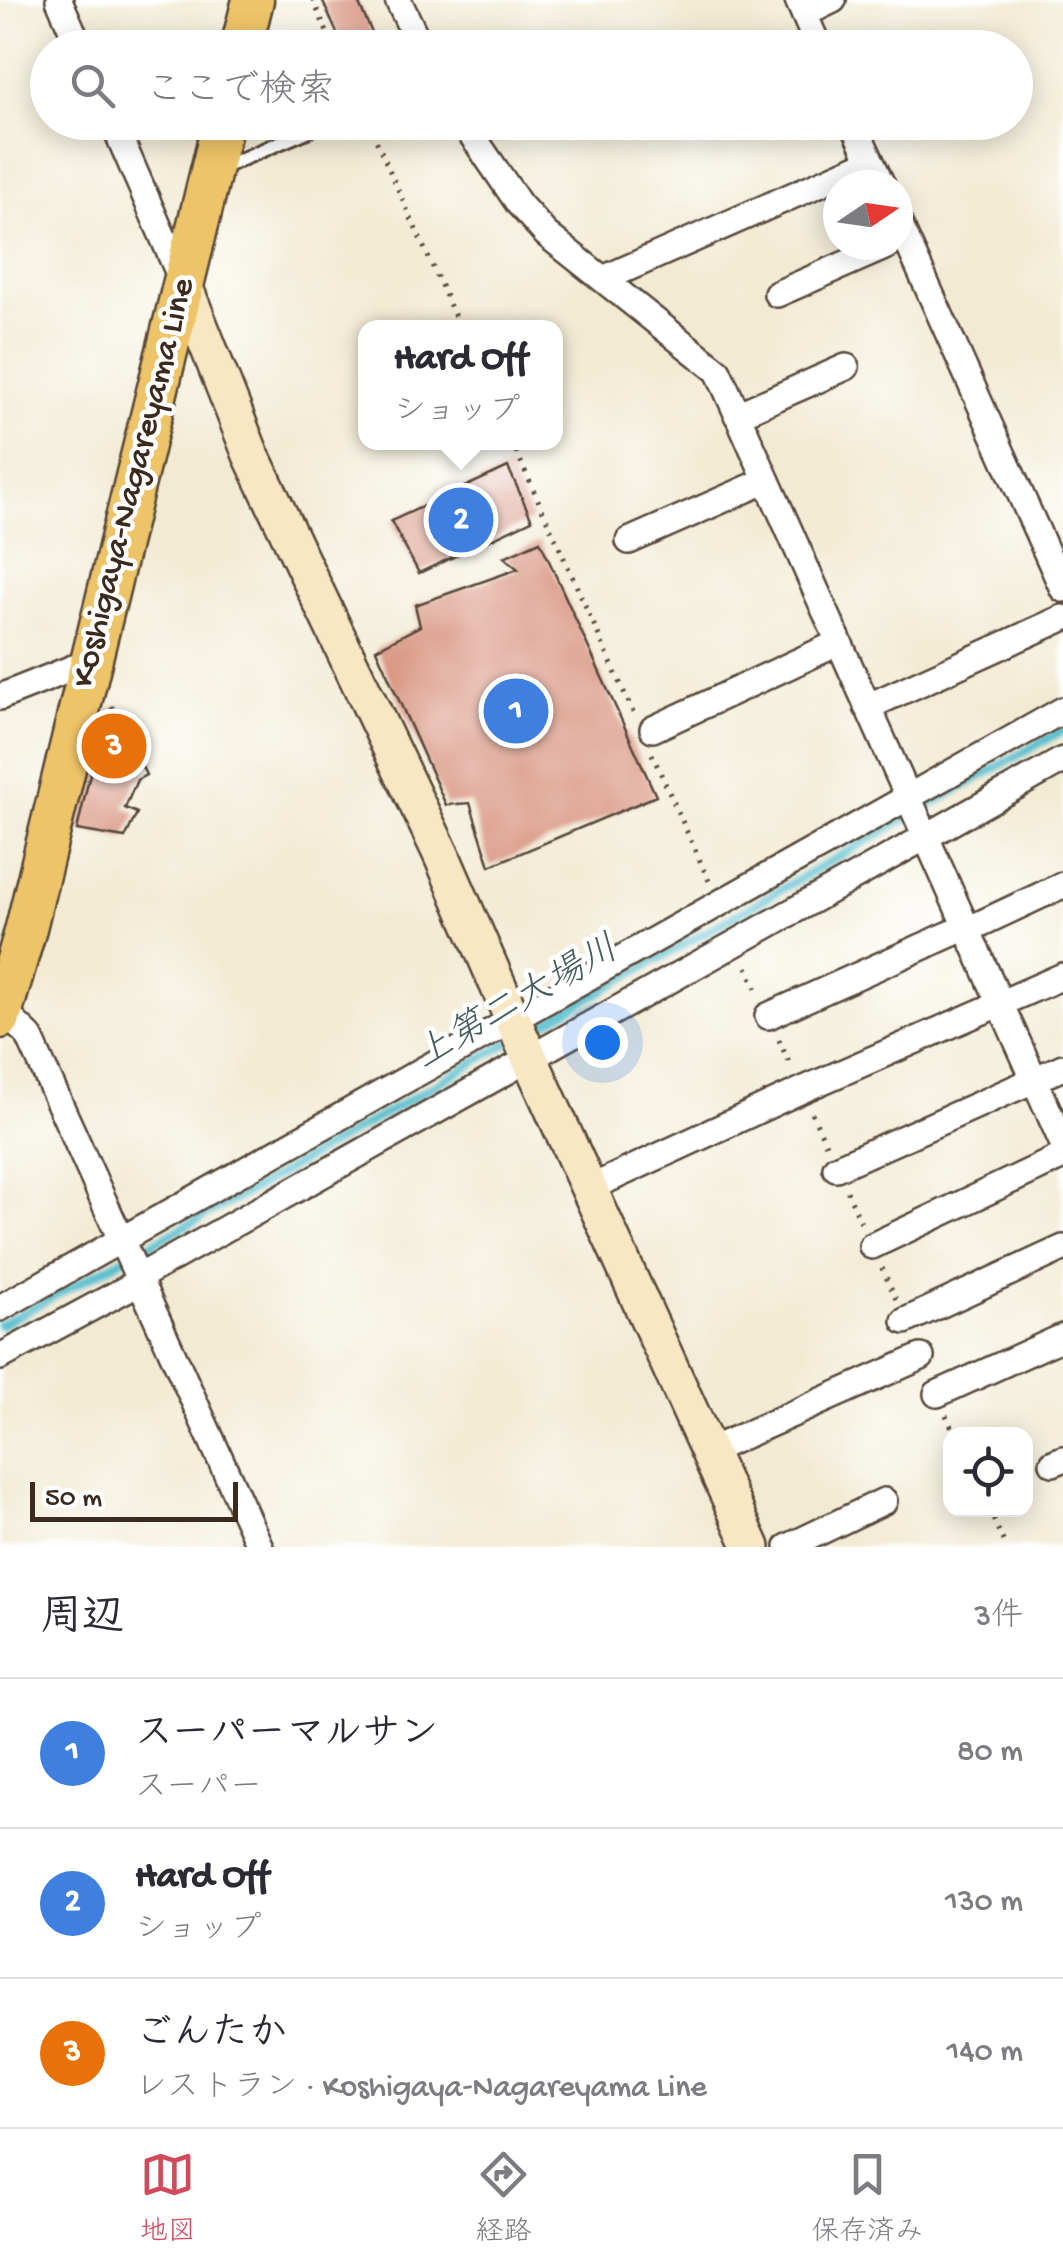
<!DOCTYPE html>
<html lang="ja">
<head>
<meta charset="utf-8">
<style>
	body { margin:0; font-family:"Gochi Hand","Klee One",sans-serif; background:#f2f2f3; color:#2b2b33 }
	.controls { position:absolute; right:30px; bottom:30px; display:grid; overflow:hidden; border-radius:20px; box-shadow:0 5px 25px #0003 }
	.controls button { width:90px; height:90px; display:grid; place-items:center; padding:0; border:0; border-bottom:2px solid #e1e1e2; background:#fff; color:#2b2b33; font:50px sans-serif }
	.compass { position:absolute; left:823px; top:170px; width:90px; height:90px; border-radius:50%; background:#fff; box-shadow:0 5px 25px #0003; rotate:77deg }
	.scale { position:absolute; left:30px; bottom:25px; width:208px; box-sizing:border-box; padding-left:10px; border:5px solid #3b2a1e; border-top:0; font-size:28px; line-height:35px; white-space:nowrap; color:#3b2a1e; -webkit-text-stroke:8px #fff; paint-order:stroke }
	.you { position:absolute; left:602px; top:1042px; width:35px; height:35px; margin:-25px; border:8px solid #fff; border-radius:50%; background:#1a73e8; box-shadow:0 0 0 15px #1a73e833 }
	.badge { display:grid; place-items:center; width:65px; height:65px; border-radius:50%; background:#d1495b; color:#fff; font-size:32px; font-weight:700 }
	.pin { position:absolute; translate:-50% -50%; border:5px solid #fff; box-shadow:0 2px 10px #0006 }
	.popup { position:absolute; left:358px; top:320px; width:205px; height:130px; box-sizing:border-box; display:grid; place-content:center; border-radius:20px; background:#fff; filter:drop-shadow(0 2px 8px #0005); font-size:32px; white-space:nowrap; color:#7c7c81 }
	.popup b { font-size:38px; color:#2b2b33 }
	.popup::after { content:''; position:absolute; left:50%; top:100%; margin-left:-20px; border:20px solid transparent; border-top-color:#fff }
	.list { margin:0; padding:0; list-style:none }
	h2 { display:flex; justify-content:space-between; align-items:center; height:130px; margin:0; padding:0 40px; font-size:42px }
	h2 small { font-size:32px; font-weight:400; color:#7c7c81 }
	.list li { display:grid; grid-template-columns:65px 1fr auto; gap:30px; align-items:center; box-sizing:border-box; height:150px; padding:0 40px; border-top:2px solid #e1e1e2 }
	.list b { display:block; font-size:38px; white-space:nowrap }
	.list p { margin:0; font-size:32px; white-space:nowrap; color:#7c7c81 }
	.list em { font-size:32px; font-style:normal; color:#7c7c81 }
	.icon { flex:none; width:55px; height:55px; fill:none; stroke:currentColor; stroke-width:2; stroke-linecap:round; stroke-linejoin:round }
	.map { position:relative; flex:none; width:1063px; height:1547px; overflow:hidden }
	.search { position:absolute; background:#fff; box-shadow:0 5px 25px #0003; left:30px; right:30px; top:30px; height:110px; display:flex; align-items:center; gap:25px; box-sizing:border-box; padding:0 35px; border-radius:55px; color:#7c7c81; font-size:38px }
	.sheet { height:580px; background:#fff }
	nav { display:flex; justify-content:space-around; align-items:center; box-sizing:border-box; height:140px; border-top:2px solid #e1e1e2; background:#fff; font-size:28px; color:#7c7c81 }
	nav a { display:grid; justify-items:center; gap:5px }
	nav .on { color:#d1495b }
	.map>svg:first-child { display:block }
</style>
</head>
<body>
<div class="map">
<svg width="1063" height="1547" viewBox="0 0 1063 1547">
	<rect width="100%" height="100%" fill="#fff"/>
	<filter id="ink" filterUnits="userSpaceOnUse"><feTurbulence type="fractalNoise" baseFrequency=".01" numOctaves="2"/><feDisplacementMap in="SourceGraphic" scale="20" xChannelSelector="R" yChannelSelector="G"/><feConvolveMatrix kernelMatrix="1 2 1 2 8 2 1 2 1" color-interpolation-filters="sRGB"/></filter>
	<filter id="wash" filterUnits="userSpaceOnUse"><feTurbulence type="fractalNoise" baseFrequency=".0048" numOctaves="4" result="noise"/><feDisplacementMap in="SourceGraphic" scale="40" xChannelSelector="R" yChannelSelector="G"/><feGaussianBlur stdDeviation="2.25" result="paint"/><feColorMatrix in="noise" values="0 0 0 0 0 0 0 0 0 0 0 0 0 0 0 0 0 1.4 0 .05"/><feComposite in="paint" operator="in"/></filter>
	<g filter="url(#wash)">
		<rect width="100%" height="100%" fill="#f2ebd4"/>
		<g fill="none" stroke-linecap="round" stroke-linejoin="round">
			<path stroke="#54bfcf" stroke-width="9" d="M527,1033l536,-303
				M0,1325l243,-130 270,-155"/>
		</g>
		<g id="blocks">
			<path fill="#d99481" d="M322,0h35l22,48h-35z
				M508,467l24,53 -113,53 -28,-52z
				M540,541l116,255 -166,70 -20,-63 -24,2 -70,-156 44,-23 -5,-21 103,-36 -14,-12z
				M113,707l33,68 -9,5 -12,28 12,5 -12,25 -48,-8 26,-112z"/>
		</g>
	</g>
	<g filter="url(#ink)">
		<use href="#blocks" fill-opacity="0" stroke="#564739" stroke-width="2.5"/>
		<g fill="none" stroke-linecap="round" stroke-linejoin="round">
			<g stroke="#564739" stroke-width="18">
				<path id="lane" d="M219,169l109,-47"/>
			</g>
			<g stroke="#564739" stroke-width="30">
				<path id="street" d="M59,0l21,48
					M398,0l23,48
					M798,0l21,48
					M804,14l29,-14
					M113,122l70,161
					M463,122l56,82 27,30 172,137 345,773
					M853,122l29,63
					M898,221l165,368
					M603,279l268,-118
					M777,294l112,-49
					M737,415l109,-48
					M629,541l136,-60
					M0,697l73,-29 16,3
					M867,707l196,-89
					M653,729l185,-86
					M967,930l96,-45
					M3,1011l26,25 231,511
					M768,1016l198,-89
					M836,1168l227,-101
					M590,1188l212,-98 261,-114
					M872,1246l191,-90
					M139,1277l924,-517
					M0,1308l1063,-598
					M905,1321l158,-73
					M0,1357l141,-76
					M937,1394l126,-57
					M709,1451l212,-94
					M1053,1463l10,-4
					M788,1547l96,-46"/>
			</g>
			<g stroke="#564739" stroke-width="40">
				<path id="secondary" d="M183,283l68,172 190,399 89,205 222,488"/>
			</g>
			<g stroke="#564739" stroke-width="45">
				<path id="primary" d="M241,48l12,-48
					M0,1018l25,-86 198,-810"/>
			</g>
			<path stroke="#564739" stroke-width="5" stroke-dasharray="2.5 8" stroke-linecap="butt" d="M313,0l21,48
				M368,122l92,206
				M512,442l121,270
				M652,754l57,127
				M747,967l11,27
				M779,1040l12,27
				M812,1113l14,31
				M847,1191l14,31
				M882,1268l14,31
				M946,1415l9,19
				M989,1510l17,37"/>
			<use href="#lane" stroke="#fff" stroke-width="12"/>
			<use href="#street" stroke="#fff" stroke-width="25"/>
			<use href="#secondary" stroke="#f8e7c3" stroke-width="35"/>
			<use href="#primary" stroke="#eec469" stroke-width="40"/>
		</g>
	</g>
	<g text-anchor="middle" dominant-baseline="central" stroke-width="9" stroke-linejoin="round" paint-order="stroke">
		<g font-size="35" fill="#3b2a1e" stroke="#fff">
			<text transform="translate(135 483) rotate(-76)">Koshigaya-Nagareyama Line</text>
		</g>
		<g font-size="38" font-style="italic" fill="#445e5c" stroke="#fff">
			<text transform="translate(518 1005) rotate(-30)">上第二大場川</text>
		</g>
	</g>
</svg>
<div class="controls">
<button><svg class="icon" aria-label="locate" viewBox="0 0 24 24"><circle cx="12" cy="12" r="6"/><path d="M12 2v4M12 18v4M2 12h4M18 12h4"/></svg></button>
</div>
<svg class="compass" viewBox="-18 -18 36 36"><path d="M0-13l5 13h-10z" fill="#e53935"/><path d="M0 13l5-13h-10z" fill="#7c7c81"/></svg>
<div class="scale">50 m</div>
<div class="you"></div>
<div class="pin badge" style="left:516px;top:711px;background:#3f7fe0">1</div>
<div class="pin badge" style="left:461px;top:520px;background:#3f7fe0">2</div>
<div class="popup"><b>Hard Off</b>ショップ</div>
<div class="pin badge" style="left:114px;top:746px;background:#e8710a">3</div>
<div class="search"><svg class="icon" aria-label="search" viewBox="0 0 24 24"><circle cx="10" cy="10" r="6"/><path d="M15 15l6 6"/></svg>ここで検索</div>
</div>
<section class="sheet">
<h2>周辺<small>3件</small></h2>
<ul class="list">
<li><span class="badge" style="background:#3f7fe0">1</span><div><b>スーパーマルサン</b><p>スーパー</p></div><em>80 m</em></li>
<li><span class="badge" style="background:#3f7fe0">2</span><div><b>Hard Off</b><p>ショップ</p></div><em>130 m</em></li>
<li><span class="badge" style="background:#e8710a">3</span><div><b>ごんたか</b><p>レストラン · Koshigaya-Nagareyama Line</p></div><em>140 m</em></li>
</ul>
</section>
<nav>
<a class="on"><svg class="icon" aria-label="map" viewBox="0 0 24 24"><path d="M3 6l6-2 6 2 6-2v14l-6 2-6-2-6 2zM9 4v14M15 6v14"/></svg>地図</a>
<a><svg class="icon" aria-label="directions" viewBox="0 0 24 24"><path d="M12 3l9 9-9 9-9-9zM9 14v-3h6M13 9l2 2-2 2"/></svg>経路</a>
<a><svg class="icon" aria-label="saved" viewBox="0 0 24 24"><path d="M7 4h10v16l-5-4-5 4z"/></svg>保存済み</a>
</nav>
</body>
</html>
